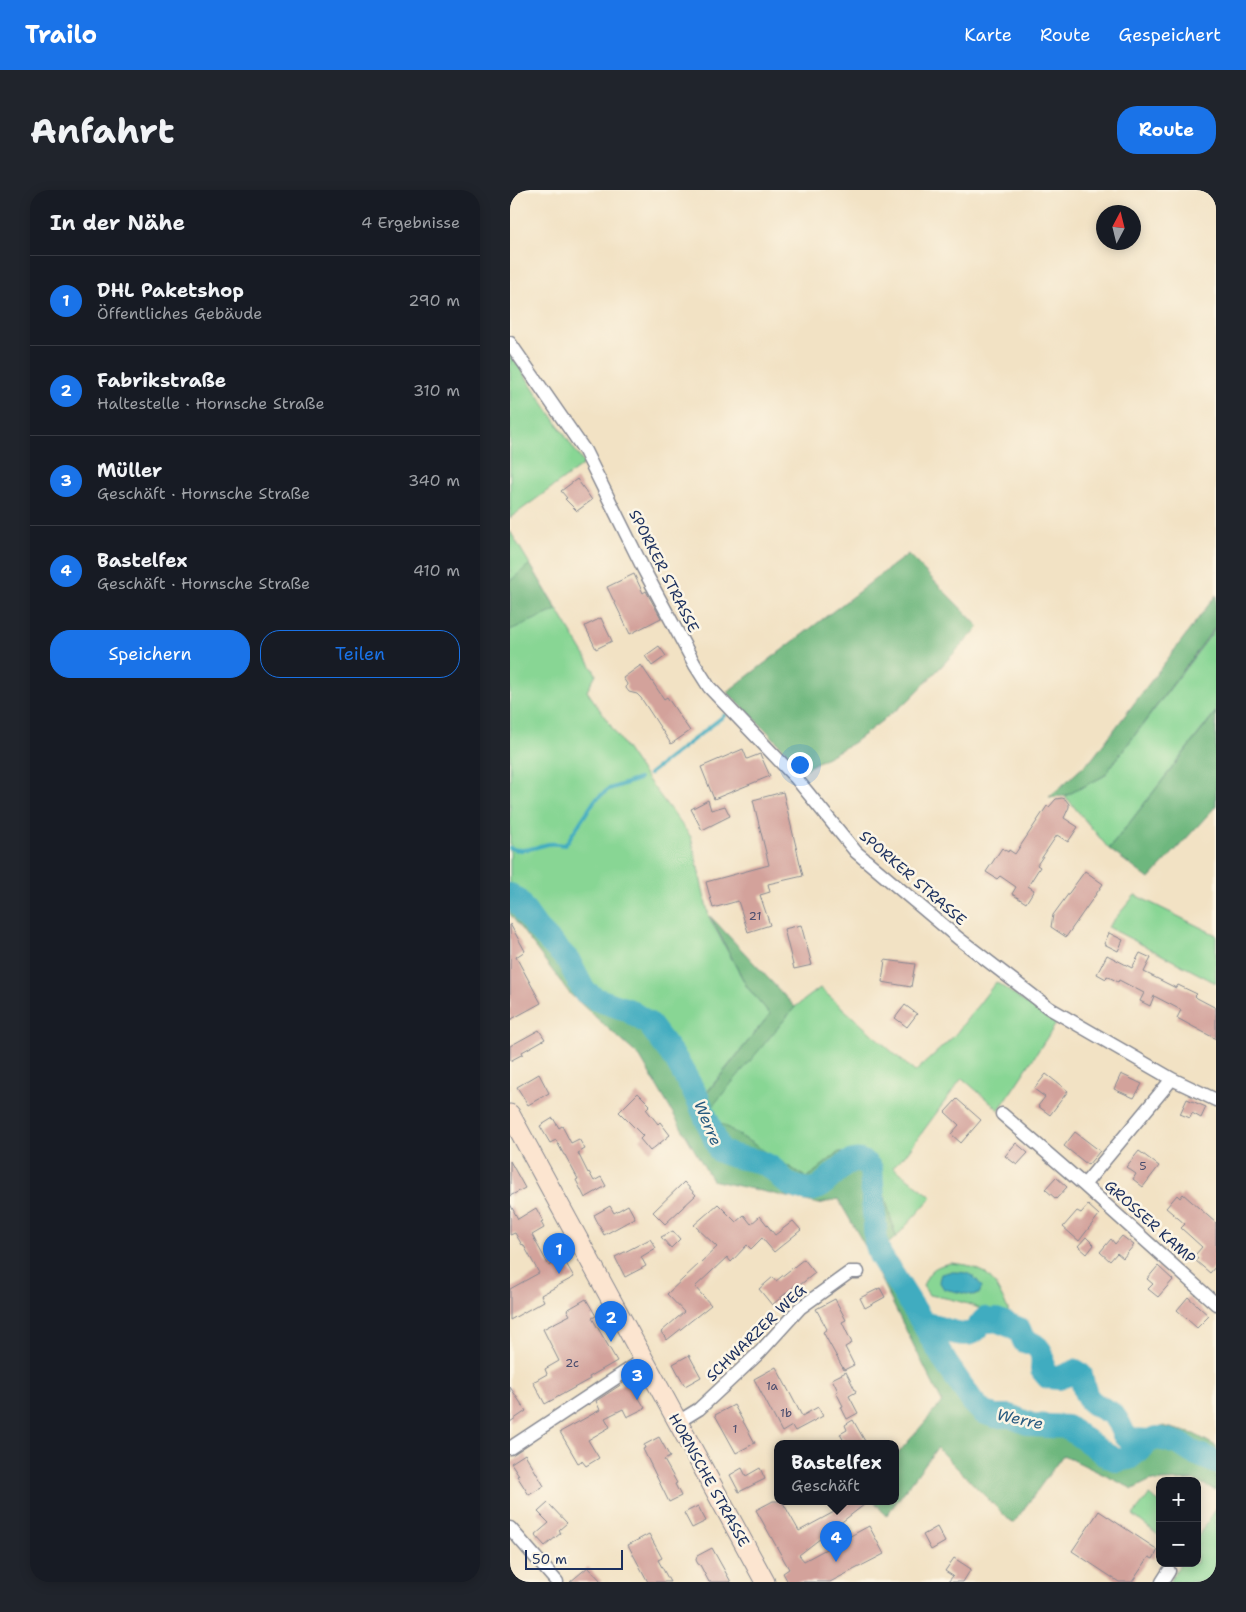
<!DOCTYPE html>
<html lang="de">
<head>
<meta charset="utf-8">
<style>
	body { margin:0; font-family:"Shantell Sans",sans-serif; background:#20242c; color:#f1f3f6 }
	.controls { position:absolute; right:15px; bottom:15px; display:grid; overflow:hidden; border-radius:10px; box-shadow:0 2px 12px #0003 }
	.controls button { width:45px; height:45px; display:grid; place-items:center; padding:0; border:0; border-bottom:1px solid #363941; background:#171b24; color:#f1f3f6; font:25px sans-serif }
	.compass { position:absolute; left:586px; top:15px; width:45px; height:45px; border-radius:50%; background:#171b24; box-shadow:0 2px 12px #0003; rotate:7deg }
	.scale { position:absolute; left:15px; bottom:12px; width:98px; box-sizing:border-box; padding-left:5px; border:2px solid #1b2f5e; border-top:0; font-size:14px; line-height:18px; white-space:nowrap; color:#1b2f5e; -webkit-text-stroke:4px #fcf5e5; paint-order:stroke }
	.you { position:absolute; left:289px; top:574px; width:18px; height:18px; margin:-12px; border:4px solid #fff; border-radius:50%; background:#1a73e8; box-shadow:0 0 0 8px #1a73e833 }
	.badge { display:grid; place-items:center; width:32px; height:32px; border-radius:50%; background:#1a73e8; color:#fff; font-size:16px; font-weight:700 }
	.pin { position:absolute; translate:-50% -41px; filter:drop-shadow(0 1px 2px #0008) }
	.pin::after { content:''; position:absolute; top:26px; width:18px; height:15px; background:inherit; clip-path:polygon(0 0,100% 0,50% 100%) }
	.popup { position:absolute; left:264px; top:1250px; width:125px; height:65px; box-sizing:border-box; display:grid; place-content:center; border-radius:10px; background:#171b24; filter:drop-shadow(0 1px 4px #0005); font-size:16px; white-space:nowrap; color:#9ea1a6 }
	.popup b { font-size:19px; color:#f1f3f6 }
	.popup::after { content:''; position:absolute; left:50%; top:100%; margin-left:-10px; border:10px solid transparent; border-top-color:#171b24 }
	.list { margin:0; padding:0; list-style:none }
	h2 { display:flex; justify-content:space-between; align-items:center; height:65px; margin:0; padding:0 20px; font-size:21px }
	h2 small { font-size:16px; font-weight:400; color:#9ea1a6 }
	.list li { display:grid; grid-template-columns:32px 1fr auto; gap:15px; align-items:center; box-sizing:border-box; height:90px; padding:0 20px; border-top:1px solid #363941 }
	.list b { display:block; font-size:19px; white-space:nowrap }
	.list p { margin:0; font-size:16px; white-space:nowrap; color:#9ea1a6 }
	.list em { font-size:16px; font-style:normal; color:#9ea1a6 }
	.actions { display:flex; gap:10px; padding:15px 20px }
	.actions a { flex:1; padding:11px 0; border:1px solid #1a73e8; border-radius:20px; text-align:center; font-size:18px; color:#1a73e8 }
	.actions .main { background:#1a73e8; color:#fff }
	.map { position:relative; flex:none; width:706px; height:1392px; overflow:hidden; border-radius:20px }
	header { display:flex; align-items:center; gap:30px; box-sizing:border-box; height:70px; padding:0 25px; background:#1a73e8; color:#fff }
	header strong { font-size:24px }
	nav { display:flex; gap:28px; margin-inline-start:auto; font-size:18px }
	.intro { display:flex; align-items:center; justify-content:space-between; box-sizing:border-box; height:120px; padding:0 30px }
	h1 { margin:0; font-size:35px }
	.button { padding:12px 22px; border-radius:20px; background:#1a73e8; color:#fff; font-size:18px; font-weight:700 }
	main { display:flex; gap:30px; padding:0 30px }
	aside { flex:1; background:#171b24; border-radius:20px; box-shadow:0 2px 12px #0003 }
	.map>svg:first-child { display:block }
</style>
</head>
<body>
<header>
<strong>Trailo</strong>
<nav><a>Karte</a><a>Route</a><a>Gespeichert</a></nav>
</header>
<div class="intro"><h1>Anfahrt</h1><a class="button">Route</a></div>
<main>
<aside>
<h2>In der Nähe<small>4 Ergebnisse</small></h2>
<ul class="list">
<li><span class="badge">1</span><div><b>DHL Paketshop</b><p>Öffentliches Gebäude</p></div><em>290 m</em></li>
<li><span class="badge">2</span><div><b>Fabrikstraße</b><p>Haltestelle · Hornsche Straße</p></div><em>310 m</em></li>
<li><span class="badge">3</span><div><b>Müller</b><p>Geschäft · Hornsche Straße</p></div><em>340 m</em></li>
<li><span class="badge">4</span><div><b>Bastelfex</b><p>Geschäft · Hornsche Straße</p></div><em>410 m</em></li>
</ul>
<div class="actions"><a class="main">Speichern</a><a>Teilen</a></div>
</aside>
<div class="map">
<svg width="706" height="1392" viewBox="0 0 706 1392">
	<rect width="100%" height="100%" fill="#fcf5e5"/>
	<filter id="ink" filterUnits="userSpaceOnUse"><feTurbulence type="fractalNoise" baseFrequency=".02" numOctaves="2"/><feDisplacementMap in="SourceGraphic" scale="10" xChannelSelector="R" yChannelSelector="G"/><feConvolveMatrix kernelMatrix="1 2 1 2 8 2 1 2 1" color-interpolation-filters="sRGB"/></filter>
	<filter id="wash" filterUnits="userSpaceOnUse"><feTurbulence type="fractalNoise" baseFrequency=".0096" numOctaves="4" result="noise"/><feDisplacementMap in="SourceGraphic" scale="20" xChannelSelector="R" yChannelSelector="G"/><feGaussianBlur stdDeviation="1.12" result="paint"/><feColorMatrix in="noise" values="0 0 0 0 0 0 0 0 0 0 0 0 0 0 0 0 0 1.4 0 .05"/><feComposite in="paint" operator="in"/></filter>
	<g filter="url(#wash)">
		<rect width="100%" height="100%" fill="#f2e2c4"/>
		<path fill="#88d694" stroke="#528279" d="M0,163l74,111 -74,54z
			M0,341l86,143 -9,17 56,82 48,64 18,80 38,70 23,27 -72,89 -55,-75 -59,-40 -74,-105z
			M706,438v83l-107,138 -44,-53 39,-20z
			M625,705l81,40v48l-108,-56z
			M486,792l60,42 -57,86 -37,-32 -55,75 -14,14 39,30 -36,40 -21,-76 -36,-9 -32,26 -102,-64 90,-107 25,-19 95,84 39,-36z
			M441,1073l16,2 18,8 11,12 12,24 2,16 -25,-6 -4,-10c-17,-7 -33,-11 -52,-14l-6,-9c6,-16 12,-20 28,-23z
			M639,1305l11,8v30l-2,2 -25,-20z
			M706,1319v73h-47l12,-19h16v-25z"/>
		<path fill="#6eb77e" stroke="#44736e" d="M398,364l71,73 -70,73 -56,43 -50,27 -36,-39 -40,-39z
			M20,374l27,46 -47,20v-49z
			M706,405v31l-112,150 -39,20 -16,1 43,-38z
			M706,522v94l-67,73 -40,-30z
			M0,693l73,105 60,39 33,34 23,42 71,-89 -23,-27 -37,-71 85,91 -89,107 101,64 32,-26 36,9 21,76 -24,21 -34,-59 -19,5 -107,-24 -72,-123 -70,-63 -60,-80z
			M387,1070l84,141 36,18 57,13 48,28 41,-34 31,8 22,12v44l-23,-10 -33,1v1l-9,-2 -18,9 -70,-34 -50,69 -76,-76 -51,68 -12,-15h21v-44l47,-55 -65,-130z"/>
		<path fill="#41acc0" stroke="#2e6e8f" d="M439,1082c16,0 24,0 33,15l-3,7 -7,1 -28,-6 -5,-8 2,-7z"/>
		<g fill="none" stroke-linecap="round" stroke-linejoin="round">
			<path stroke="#41acc0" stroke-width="4" d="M139,584l76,-59
				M0,658c13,5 25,-1 38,-4 5,-1 11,0 17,1l30,-45 14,-11 30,-10"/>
			<path stroke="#41acc0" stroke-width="24" d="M0,705l6,4 20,28 32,33 16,31 12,8 32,11 21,14 27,36 21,37 23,54c6,2 12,5 18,6 13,3 26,4 36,13 4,3 7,8 11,11 7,6 20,10 29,8 17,-4 36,-46 57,-20l5,73 4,13 43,68 23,40 27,39 10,10 11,4h16l22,9 35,2 41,29 10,4 11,-2 20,-17
				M413,1133c12,3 37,14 48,10 7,-2 9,-10 14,-14l4,2 7,-1 23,9 5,12c17,4 20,12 18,29l6,7 11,1 17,-7 5,4c2,8 3,17 7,23 5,7 14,10 21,14 7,4 12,15 15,23l9,5 16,1 8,-3 10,2 13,4 12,8 24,10"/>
		</g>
		<g id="blocks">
			<path fill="#d3a29b" d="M67,289l15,21 -15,11 -12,-12 2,-1 -6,-7z
				M124,384l9,19 3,-2 15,27 -31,16 -23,-47z
				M91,428l11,23 -16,8 -11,-23z
				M149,456l7,10 -14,10 -7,-10z
				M131,475l23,34 3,-2 23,34 -19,13 -30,-46 -4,-4 -8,-2 -3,-4 1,-4 -4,-6z
				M233,559l4,10 13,-5 10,22 -56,23 -13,-32z
				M273,602l20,84 -35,8 2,8 -10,3 10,30 -22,7 -10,-31 -25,7 -7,-26 63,-17 -16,-65z
				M552,608l3,1 4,5v3l-5,11 14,9 -10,15 -11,-7 -20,30 3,2 -12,19 6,4 -8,13 -14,-9 4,-7 -16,-11 -3,3 -11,-7 16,-24 6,4 1,-2 6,4 32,-48 2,1 7,-8z
				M198,610l3,10 14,-4 5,10 -28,14 -11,-21z
				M575,681l18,13 -37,53 -15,-10 2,-12z
				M0,734l15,27 -9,6 25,46 -31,17z
				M291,735l11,40 -18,4 -10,-40z
				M599,743l14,7 -5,11 -14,-7z
				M630,763l11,5 -7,14 32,16 2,-3 19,9 -2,2 2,2 19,10v31l-39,-21 4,-8 -27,-14 -4,10 -10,-5 4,-8 -25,-13 -1,2 -11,-6 -1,3 -9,-5 10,-19 25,13z
				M375,770l30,4 -4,23 -29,-5z
				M395,815l12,9 -10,13 -12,-9z
				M29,840l6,9 -23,13 1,2 -13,7v-15z
				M29,884l10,19 -21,12 -11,-18z
				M536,884l22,17 -18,24 -12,-9 7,-9 -11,-8z
				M611,884l21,10 -8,14 -20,-9z
				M128,903l12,12 -4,4 12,15 2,-2 10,13 -20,16 -10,-12 3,-3 -24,-24z
				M447,909l24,21 -20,23 -10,-9 8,-9 -14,-13z
				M677,909l19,8 -5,11 -9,-5 -2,5 -10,-4z
				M43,928l6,10 3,-2 9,17 8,-4 6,10 -7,4 10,20 1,-1 5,9 7,-4 5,9 -21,12 -9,-18 2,-1 -13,-24h-1l-8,-15 -6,3 -10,-17z
				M565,942l25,19 -12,14 -24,-19z
				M506,953l12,10 -11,12 -12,-9z
				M629,961l20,15 -16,21 -10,-8 3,-5 -10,-7z
				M0,971l15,27 -15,8z
				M546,987l11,10 -11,12 -11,-10z
				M174,992l12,13 -31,29 -12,-12z
				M673,1004l33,29v43l-6,7 -14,-12 2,-3 -3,-3 7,-8 -21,-19 4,-4 -19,-16 11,-13 3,3z
				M0,1014l8,15 18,-11 7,13 -2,1 3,6 -12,7 17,31 14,-8 11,19 -33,18 3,6 -34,19v-31l29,-16 -16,-29 -1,1 -7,-12 -5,2z
				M208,1014l18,18 8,-7 7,9 9,-8 15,19 18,-14 8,9 -27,22 -12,-14 -11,11 -4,-4 -16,17 -4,-5 -32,30 16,18 -44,35 -6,-8 23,-20 -17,-18 50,-47 -23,-22z
				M118,1015l7,13 -31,17 -10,-20 16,-9 4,7z
				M578,1015l11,10 -20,26 -16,-14 14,-16 4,2z
				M163,1041l7,8 -9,9 -10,-11z
				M612,1046l12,9 -11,13 -6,-5 -7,8 -10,-9 11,-13 4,5z
				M576,1047l8,8 -7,9 -9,-8z
				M140,1049l6,9 -15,9 5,9 -21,11 -10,-20z
				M294,1069l11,14 -15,12 -2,-2 -26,22 -13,-16 14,-12 3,4z
				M648,1076l15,14 -15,17 -10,-8 5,-5 -6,-5z
				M370,1098l5,9 -20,11 -5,-10z
				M678,1107l21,19 -12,12 -20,-18z
				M76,1109l10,17 -4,2 25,43 -28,16 1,2 -45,25 -12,-22 14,-8 -2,-5 14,-8 -16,-32 27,-14 -3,-5z
				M325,1109l11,21 -4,2 10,21 -7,4 9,18 -10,5 -21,-38 4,-3 -11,-20z
				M179,1165l12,22 -16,9 -12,-22z
				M266,1177l26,49 16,-9 5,9 -28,15 -3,-5 -10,6 -28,-53z
				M336,1182l10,20 -7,4 9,17 -11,6 -6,-12 2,-1 -7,-14 2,-1 -6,-12z
				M118,1190l17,28 -18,9 -4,-8 -18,9 5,9 -22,13 11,18 -13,8 -4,-5 -4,2 -18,-31 40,-22 -4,-9z
				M0,1197l16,24 -16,11z
				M224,1215l21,38 -19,10 -21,-38z
				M343,1230l13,23h-21l-5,-9 7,-4 -2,-5z
				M149,1247l11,20 -6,3 13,23 -2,1 6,12 -12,6 -26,-53 2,-1 -1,-3z
				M15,1264l19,32 -15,9 -12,-19 2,-1 -8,-12z
				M232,1278l4,8 14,-8 5,11 -26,13 -9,-17z
				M263,1311h9l17,30 35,-19 -1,-2 15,-9h21l-70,54 5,6 65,-35 15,28 -54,28h-42l-5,-9 6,-4 -33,-59z
				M38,1313l19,20 -8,7 2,3 -16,13 -10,-11 14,-12 -11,-11z
				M188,1316l8,15 -14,7 -8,-15z
				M589,1321l59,39 -5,9 -4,-2 -17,25h-13l-47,-31z
				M427,1337l8,15 -14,8 -8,-15z
				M139,1344l13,24 -4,2 12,22h-22l-20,-37z
				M202,1358l19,34h-22l-9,-17 -2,-1 -2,-4 1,-4z
				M444,1368l17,11 -8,13h-15l5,-6 -8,-5z
				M78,1377l14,15h-32z"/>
		</g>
	</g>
	<g filter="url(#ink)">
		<use href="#blocks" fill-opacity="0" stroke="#868891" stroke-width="1"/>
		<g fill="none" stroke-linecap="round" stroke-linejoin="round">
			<g stroke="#868891" stroke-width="15">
				<path id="minor" d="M0,153l75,108 59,119 51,95 14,22 86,90 61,75 102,86 91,70 123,71 44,21
					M492,924l82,71 132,119
					M574,995l88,-106
					M168,1232l21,-13 61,-57 40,-44 50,-36h8
					M0,1258l133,-88
					M0,1338l47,54
					M652,1392l7,-11"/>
			</g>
			<g stroke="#868891" stroke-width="21">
				<path id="secondary" d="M0,924l255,468"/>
			</g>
			<use href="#minor" stroke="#fff" stroke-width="12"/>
			<use href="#secondary" stroke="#fce5d0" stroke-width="19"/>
		</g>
	</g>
	<g text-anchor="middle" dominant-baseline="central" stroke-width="5" stroke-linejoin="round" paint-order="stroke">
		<g font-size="12" fill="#494c6d">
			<text x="245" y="726">21</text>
			<text x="633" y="976">5</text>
			<text x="62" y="1173">2c</text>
			<text x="262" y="1196">1a</text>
			<text x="276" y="1223">1b</text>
			<text x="225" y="1239">1</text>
		</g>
		<g font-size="15" fill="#1b2f5e" stroke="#fcf5e5">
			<text transform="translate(154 381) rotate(63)">SPORKER STRASSE</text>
			<text transform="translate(403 688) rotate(41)">SPORKER STRASSE</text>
			<text transform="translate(640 1032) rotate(42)">GROSSER KAMP</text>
			<text transform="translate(246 1143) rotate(-44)">SCHWARZER WEG</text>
			<text transform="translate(199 1290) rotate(61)">HORNSCHE STRASSE</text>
		</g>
		<g font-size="16" font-style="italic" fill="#285b80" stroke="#fcf5e5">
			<text transform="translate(198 933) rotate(67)">Werre</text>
			<text transform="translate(510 1229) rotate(12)">Werre</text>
		</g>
	</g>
</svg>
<div class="controls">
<button>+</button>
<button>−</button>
</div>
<svg class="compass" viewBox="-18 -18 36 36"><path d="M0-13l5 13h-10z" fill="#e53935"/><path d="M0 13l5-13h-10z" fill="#9ea1a6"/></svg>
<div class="scale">50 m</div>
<div class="you"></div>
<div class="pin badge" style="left:49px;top:1084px">1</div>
<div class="pin badge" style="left:101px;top:1152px">2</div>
<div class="pin badge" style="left:127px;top:1210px">3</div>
<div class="pin badge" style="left:326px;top:1372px">4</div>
<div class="popup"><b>Bastelfex</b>Geschäft</div>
</div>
</main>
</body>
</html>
